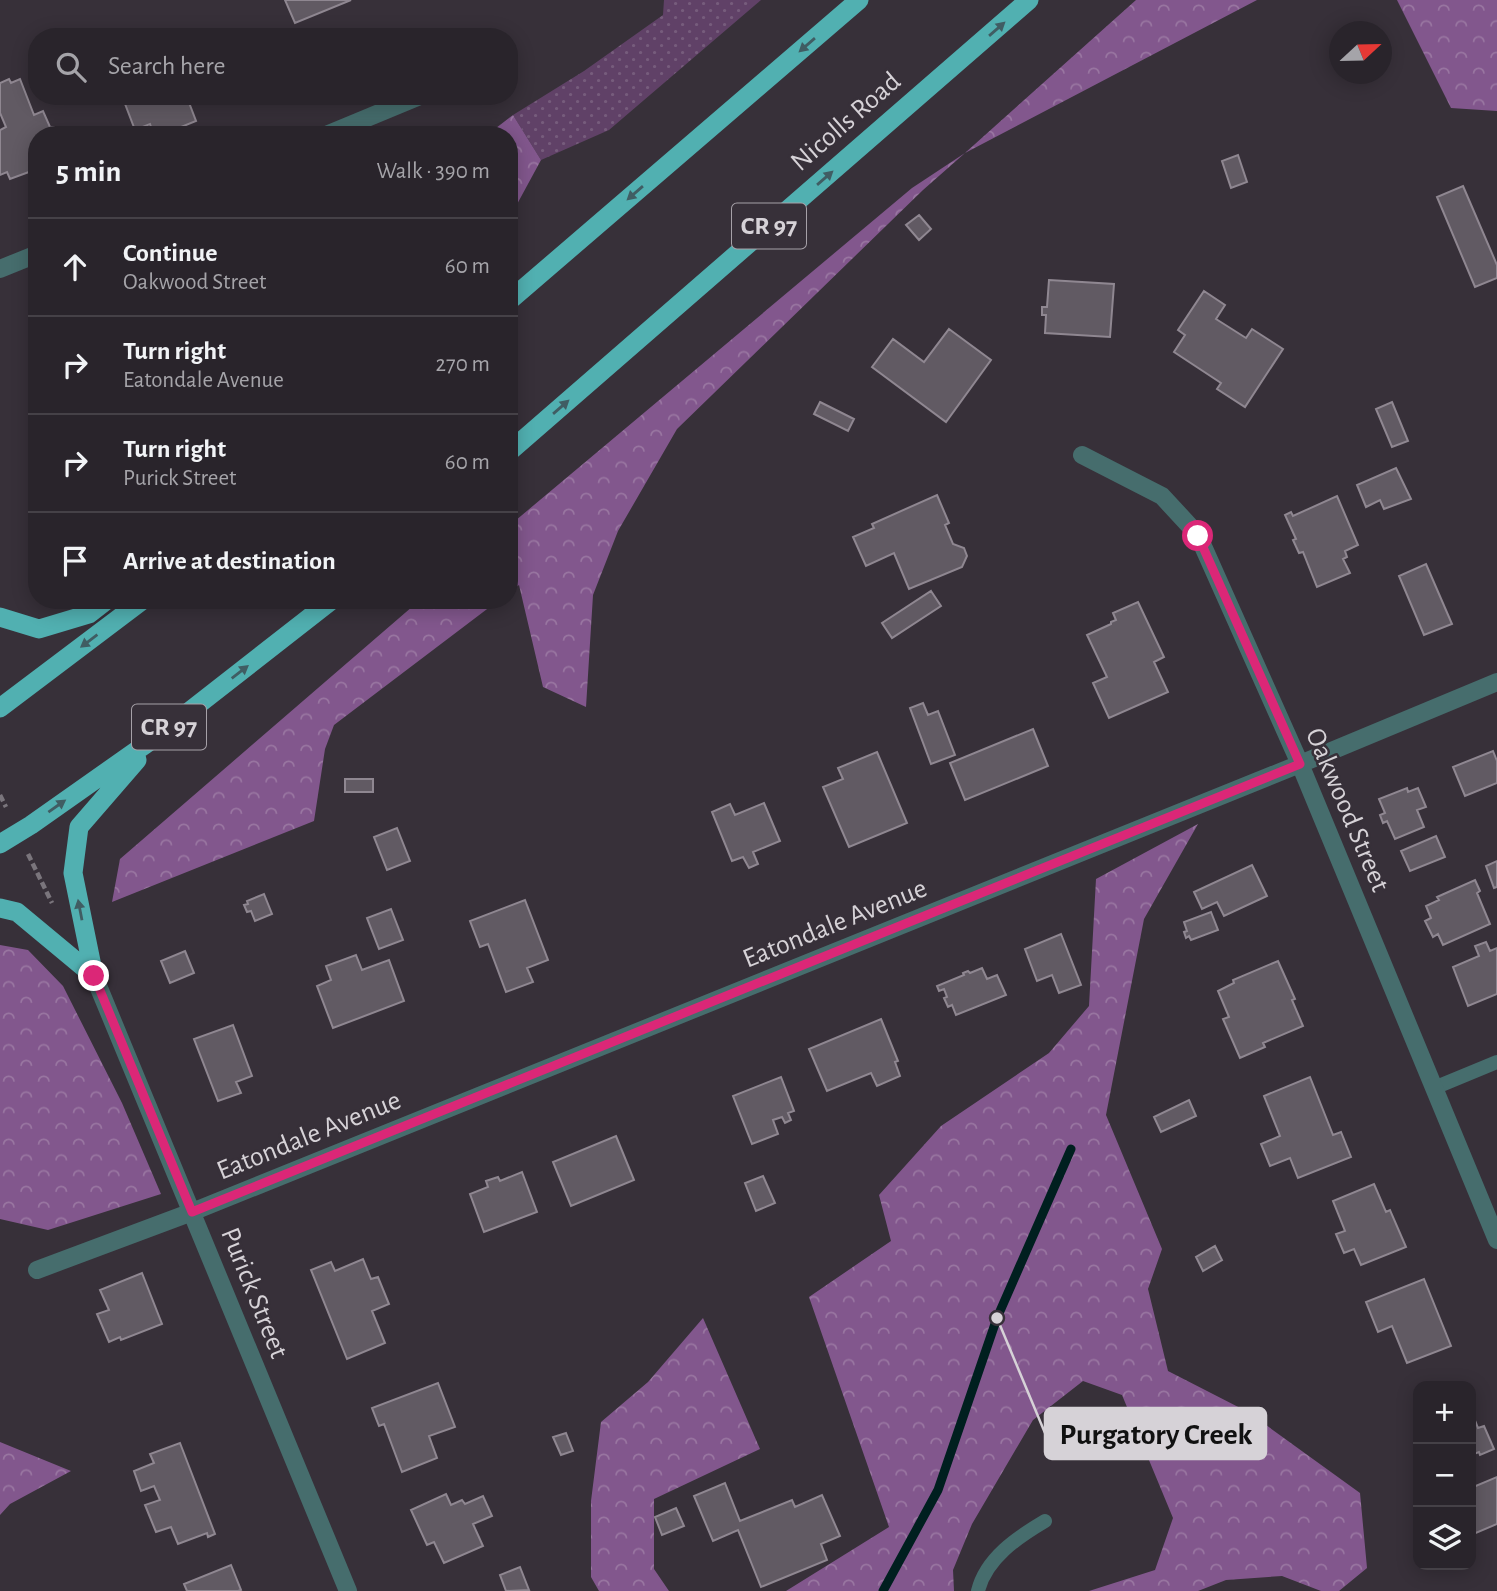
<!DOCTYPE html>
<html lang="en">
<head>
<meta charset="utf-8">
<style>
	body { margin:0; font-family:"Alegreya Sans",sans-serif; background:#312c33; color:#f1f3f6 }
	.controls { position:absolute; right:21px; bottom:21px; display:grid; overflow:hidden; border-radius:14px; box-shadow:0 4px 18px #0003 }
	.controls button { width:63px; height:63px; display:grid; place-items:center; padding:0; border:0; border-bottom:2px solid #454147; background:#29242b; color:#f1f3f6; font:35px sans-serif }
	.compass { position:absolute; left:1329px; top:21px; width:63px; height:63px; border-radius:50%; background:#29242b; box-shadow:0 4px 18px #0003; rotate:68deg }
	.stop { position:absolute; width:21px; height:21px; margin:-16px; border:5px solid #db2777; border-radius:50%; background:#fff }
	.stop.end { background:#db2777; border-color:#fff; box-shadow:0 2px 7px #0008 }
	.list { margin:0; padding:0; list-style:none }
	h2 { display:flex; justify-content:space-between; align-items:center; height:91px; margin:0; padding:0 28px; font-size:30px }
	h2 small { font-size:23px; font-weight:400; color:#a5a4a9 }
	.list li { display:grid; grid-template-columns:46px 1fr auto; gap:21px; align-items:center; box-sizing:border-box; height:98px; padding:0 28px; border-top:2px solid #454147 }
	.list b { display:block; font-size:26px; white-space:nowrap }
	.list p { margin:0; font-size:23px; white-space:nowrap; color:#a5a4a9 }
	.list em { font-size:23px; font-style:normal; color:#a5a4a9 }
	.icon { flex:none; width:38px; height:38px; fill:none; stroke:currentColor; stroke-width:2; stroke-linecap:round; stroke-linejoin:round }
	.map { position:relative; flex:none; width:1497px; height:1591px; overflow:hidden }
	.search { position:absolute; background:#29242b; box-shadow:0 4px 18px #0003; left:28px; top:28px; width:490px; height:77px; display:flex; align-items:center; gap:18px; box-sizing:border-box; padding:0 24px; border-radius:28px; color:#a5a4a9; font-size:26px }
	.panel { position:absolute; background:#29242b; box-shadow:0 4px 18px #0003; left:28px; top:126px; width:490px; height:483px; border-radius:28px }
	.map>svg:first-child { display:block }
</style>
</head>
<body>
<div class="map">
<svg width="1497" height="1591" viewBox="0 0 1497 1591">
	<defs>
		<pattern id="green-dots" width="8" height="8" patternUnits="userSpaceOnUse" patternTransform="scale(1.75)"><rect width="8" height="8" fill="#604167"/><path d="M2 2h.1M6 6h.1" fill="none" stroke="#765c7c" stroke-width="1.8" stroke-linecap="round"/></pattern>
		<pattern id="forest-crowns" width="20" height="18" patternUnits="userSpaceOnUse" patternTransform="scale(1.75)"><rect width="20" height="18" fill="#82578d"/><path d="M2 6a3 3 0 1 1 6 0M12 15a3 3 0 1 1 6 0" fill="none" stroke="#9976a1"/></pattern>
	</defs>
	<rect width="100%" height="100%" fill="#373039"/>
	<path fill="url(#green-dots)" d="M664,0h97l-152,130 -68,30 -28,-45 71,-44 79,-56z"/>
	<path fill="url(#forest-crowns)" d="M1136,0h121l-292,153 -42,37 -246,239 -59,102 -25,64 -7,112 -43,-20 -24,-102 -10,7v-66l403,-338 53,-35z
		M1397,0h100v111l-46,-3z
		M513,115l28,45 -32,59v-84h-22z
		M420,600h79l-165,125 -9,24 -11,72 -202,81 8,-43z
		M1198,824l-54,95 -38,196 56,134 -14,40 20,82 80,41 112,81 7,75 -28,23h-18l-39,-15 -56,4 -28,11h-109l66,-21 18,-52 -51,-123 -39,-14 -50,39 -61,104 -19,46 1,21h-168l103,-64 -80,-230 82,-56 -12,-46 62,-69 108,-73 40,-47 7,-127z
		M0,945l28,5 35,36 59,117 39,91 -113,36 -48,-11z
		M703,1318l57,131 -106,50v70l15,22h-70l-8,-14v-76l10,-79 47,-40z
		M0,1442l71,29 -61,33 -10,11z"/>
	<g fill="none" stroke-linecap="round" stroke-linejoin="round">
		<path stroke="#001f1f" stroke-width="9" d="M883,1591l55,-101 59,-172 74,-169"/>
	</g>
	<path fill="#615a63" stroke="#8f8791" stroke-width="2" d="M285,0h66l-56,23z
		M9,79l2,4 9,-4 14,36 9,-4 7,16h4l3,8h-20v34l-27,10 -3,-7 -7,3v-45l6,-3 -6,-14v-30z
		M122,96h61l2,6 3,-2 8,21 -32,13 -12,-4 -2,-6 -15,6z
		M1238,155l9,27 -16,6 -9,-27z
		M1463,186l34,79v13l-22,9 -38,-90z
		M919,215l12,14 -12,11 -13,-15z
		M1049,280l65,4 -4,53 -65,-4 1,-18h-4v-8h5z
		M1204,291l21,14 -9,14 30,19 6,-9 31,20 -38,58 -28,-18 4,-6 -47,-31 11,-17 -7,-5z
		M949,329l42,31 -45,62 -74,-55 21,-28 31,23z
		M820,402l34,17 -6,12 -34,-17z
		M1392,402l16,39 -16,6 -16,-38z
		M1396,468l15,31 -27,10 -4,-9 -14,7 -9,-22z
		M937,495l12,28 -4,2 8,19 11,4 3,8 -5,11 -53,22 -15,-36 -28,13 -13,-29 21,-9 -2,-4z
		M1337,496l21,49 -13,6 2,6 -4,2 7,14 -33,14 -14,-35 -4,1 -6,-13 3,-1 -11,-24 6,-3 2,4z
		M1426,564l26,60 -28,11 -25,-59z
		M931,591l10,15 -49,32 -10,-15z
		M1138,602l26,55 -10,5 14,30 -59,26 -16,-35 14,-6 -20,-42 24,-11v-2l5,-2 -3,-7z
		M923,703l5,12 10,-4 17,44 -24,9 -21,-56z
		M1033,729l15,37 -83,34 -15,-37z
		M1493,751l4,10v22l-32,13 -12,-29z
		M877,752l30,71 -58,24 -26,-60 20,-8 -5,-11z
		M345,779h28v13h-28z
		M1407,788l1,4 10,-4 8,19 -9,3 7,17 -29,12 -8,-18 -4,2 -3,-8 5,-2 -6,-14z
		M764,803l16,38 -27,11 5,12 -9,4 -6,-11 -11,4 -20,-49 18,-8 5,11z
		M397,828l13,33 -23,9 -13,-33z
		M1436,836l9,21 -35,14 -9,-20z
		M1497,861v26l-3,1 -8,-22z
		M1252,865l15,31 -43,20 -7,-14 -15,7 -8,-17z
		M1475,880l5,11 -3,2 13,31 -47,21 -5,-11 -5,3 -8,-16 6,-3 -5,-12 13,-6 -2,-3z
		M264,894l8,20 -17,7 -4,-10 -4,1 -3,-7 4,-1 -1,-3z
		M525,900l23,60 -21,8 6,14 -27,10 -18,-48 -8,3 -10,-26z
		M391,909l12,31 -24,9 -12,-31z
		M1211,912l7,18 -27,10 -2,-4 -3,2 -2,-6 3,-1 -3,-9z
		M1061,934l20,51 -22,8 -7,-18 -15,6 -12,-32z
		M1486,942l4,9 7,-3v46l-29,12 -15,-39 26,-11 -4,-10z
		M185,951l9,22 -24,10 -9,-22z
		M356,955l6,15 27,-10 15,41 -71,27 -16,-42 14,-6 -5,-14z
		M1278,961l17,38 -3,1 11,26 -40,17 2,4 -25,11 -17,-39 6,-2 -11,-26 16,-8 -1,-3z
		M982,968l5,11 10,-4 9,20 -50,20 -4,-10 -4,2 -4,-9 3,-1 -3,-8 -5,2 -2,-5 27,-11 -1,-2 5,-2 2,2z
		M881,1019l17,42 -3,1 5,14 -23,10 -6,-13 -44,18 -18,-42z
		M233,1025l19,51 -16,6 5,11 -23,8 -24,-62z
		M781,1077l13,34 -6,2 3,7 -6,3 -3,-6 -9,3 5,14 -26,10 -19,-48z
		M1310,1077l23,58 8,-3 10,25 -53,21 -8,-20 -20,8 -9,-22 19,-8 -16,-40z
		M1189,1100l7,16 -35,16 -7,-15z
		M616,1136l18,44 -63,26 -18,-44z
		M522,1172l15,40 -53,20 -14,-38 18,-7 -2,-6 12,-4 2,4z
		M763,1176l12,27 -19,8 -11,-28z
		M1374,1184l12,28 4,-2 16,37 -45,18 -7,-16 -10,4 -8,-19 9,-3 -12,-30z
		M1215,1246l7,14 -19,11 -7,-14z
		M363,1259l8,20 7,-2 11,27 -17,7 13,32 -38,16 -36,-89 20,-8 4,9z
		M142,1273l20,51 -41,16 -1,-3 -11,5 -12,-28 12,-4 -9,-20z
		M1424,1279l27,67 -44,17 -15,-37 -14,6 -12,-30z
		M438,1383l17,44 -26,9 8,22 -35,14 -18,-48 -5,2 -7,-18z
		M1471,1410l7,18 6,-2 10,23 -14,6 -1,-3 -8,3z
		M566,1433l7,18 -12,4 -8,-18z
		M180,1443l35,91 -7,3 -1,-4 -29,11 -7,-17 -15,5 -11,-27 15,-5 -6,-14 -13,5 -7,-20 20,-8 -4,-9z
		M1497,1477v47l-26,11v-47z
		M725,1483l15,38 52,-21 3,7 27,-12 18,41 -19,8 6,16 -66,27 -23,-57 -25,11 -19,-45z
		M446,1494l5,11 11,-5 3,4 18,-8 9,20 -19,8 10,22 -39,17 -10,-21 -7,3 -16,-35z
		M676,1508l8,18 -22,9 -7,-18z
		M231,1565l10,25 -3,1h-51l-3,-7z
		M520,1567l9,23 -23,1 -6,-16z"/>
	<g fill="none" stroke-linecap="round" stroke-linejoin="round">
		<path stroke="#7a757c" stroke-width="4.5" stroke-dasharray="7 3.5" stroke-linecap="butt" d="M0,795l6,12
			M28,854l24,49"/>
		<path stroke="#466d6d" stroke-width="14" d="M1434,1088l63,-26
			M978,1591c8,-33 40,-54 67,-70"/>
		<path stroke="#466d6d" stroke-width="18" d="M326,135l94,-39
			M0,269l37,-15
			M1082,455l80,41 36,39 102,229 197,476
			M94,976l254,615
			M37,1270l155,-58 1108,-448 197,-82"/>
		<path stroke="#51b0b1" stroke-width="19" d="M509,301l350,-301
			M509,452l520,-452
			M0,617l39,12 50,-15 18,-14
			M0,708l143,-108
			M0,844l31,-19 132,-93 169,-132
			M0,908l17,4 77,64
			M94,976l-21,-103 6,-46 58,-67"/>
	</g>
	<defs><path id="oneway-solid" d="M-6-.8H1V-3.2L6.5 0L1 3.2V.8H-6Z" transform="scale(1.75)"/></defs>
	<g fill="#405d63">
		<use href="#oneway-solid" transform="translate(997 29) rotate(-41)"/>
		<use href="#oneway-solid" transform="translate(807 45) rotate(139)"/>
		<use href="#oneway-solid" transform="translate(825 178) rotate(-41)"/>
		<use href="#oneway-solid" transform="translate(635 193) rotate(139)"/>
		<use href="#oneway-solid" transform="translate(561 407) rotate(-41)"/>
		<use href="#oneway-solid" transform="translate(89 641) rotate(143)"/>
		<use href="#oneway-solid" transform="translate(240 672) rotate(-38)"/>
		<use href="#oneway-solid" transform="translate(57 806) rotate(-35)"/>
		<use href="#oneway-solid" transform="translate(80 910) rotate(-101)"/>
	</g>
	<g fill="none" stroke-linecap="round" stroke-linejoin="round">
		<path stroke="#db2777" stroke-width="9" d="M94,976l98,236 1108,-448 -102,-228"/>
	</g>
	<g text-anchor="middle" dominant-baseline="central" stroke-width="5" stroke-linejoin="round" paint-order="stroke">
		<g fill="#373039" stroke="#a6a1a8" stroke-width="2">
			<rect x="732" y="203.5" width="74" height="45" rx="5"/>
			<rect x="132" y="704.5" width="74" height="45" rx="5"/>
		</g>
		<g font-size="26" font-weight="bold" fill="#d6d2d7">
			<text x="769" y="226">CR 97</text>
			<text x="169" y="727">CR 97</text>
		</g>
		<g font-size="28" fill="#d6d2d7" stroke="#373039">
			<text transform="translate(846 122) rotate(-41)">Nicolls Road</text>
			<text transform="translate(1347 810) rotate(67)">Oakwood Street</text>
			<text transform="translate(835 924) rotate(-22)">Eatondale Avenue</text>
			<text transform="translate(309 1136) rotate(-22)">Eatondale Avenue</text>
			<text transform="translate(254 1293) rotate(68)">Purick Street</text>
		</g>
	</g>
	<path fill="none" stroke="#d6d2d7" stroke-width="2.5" d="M997 1318L1045 1433"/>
	<circle fill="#d6d2d7" stroke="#373039" stroke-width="2.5" cx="997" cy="1318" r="7"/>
	<rect fill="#d6d2d7" stroke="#d6d2d7" stroke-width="2.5" x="1045" y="1408" width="221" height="51" rx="7"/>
	<g font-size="30" text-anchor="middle" font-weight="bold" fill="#111">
		<text x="1156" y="1444">Purgatory Creek</text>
	</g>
</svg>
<div class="controls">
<button>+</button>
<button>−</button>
<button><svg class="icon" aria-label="layers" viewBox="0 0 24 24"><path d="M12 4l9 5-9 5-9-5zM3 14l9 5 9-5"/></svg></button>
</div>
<svg class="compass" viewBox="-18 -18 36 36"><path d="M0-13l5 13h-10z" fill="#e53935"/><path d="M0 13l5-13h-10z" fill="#a5a4a9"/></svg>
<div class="stop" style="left:1198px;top:536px"></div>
<div class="stop end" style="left:94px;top:976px"></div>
<div class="search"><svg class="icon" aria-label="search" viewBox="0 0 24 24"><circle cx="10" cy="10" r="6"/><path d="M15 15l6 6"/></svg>Search here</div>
<section class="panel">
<h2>5 min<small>Walk · 390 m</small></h2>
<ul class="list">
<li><svg class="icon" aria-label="ahead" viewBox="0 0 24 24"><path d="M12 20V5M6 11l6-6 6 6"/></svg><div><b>Continue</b><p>Oakwood Street</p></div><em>60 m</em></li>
<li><svg class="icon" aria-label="right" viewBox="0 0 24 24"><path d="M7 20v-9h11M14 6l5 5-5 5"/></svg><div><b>Turn right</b><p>Eatondale Avenue</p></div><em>270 m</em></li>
<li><svg class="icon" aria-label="right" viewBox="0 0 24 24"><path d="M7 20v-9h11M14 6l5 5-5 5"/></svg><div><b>Turn right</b><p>Purick Street</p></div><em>60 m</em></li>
<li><svg class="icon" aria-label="arrive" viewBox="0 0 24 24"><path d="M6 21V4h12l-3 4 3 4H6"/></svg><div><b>Arrive at destination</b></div></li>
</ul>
</section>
</div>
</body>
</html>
